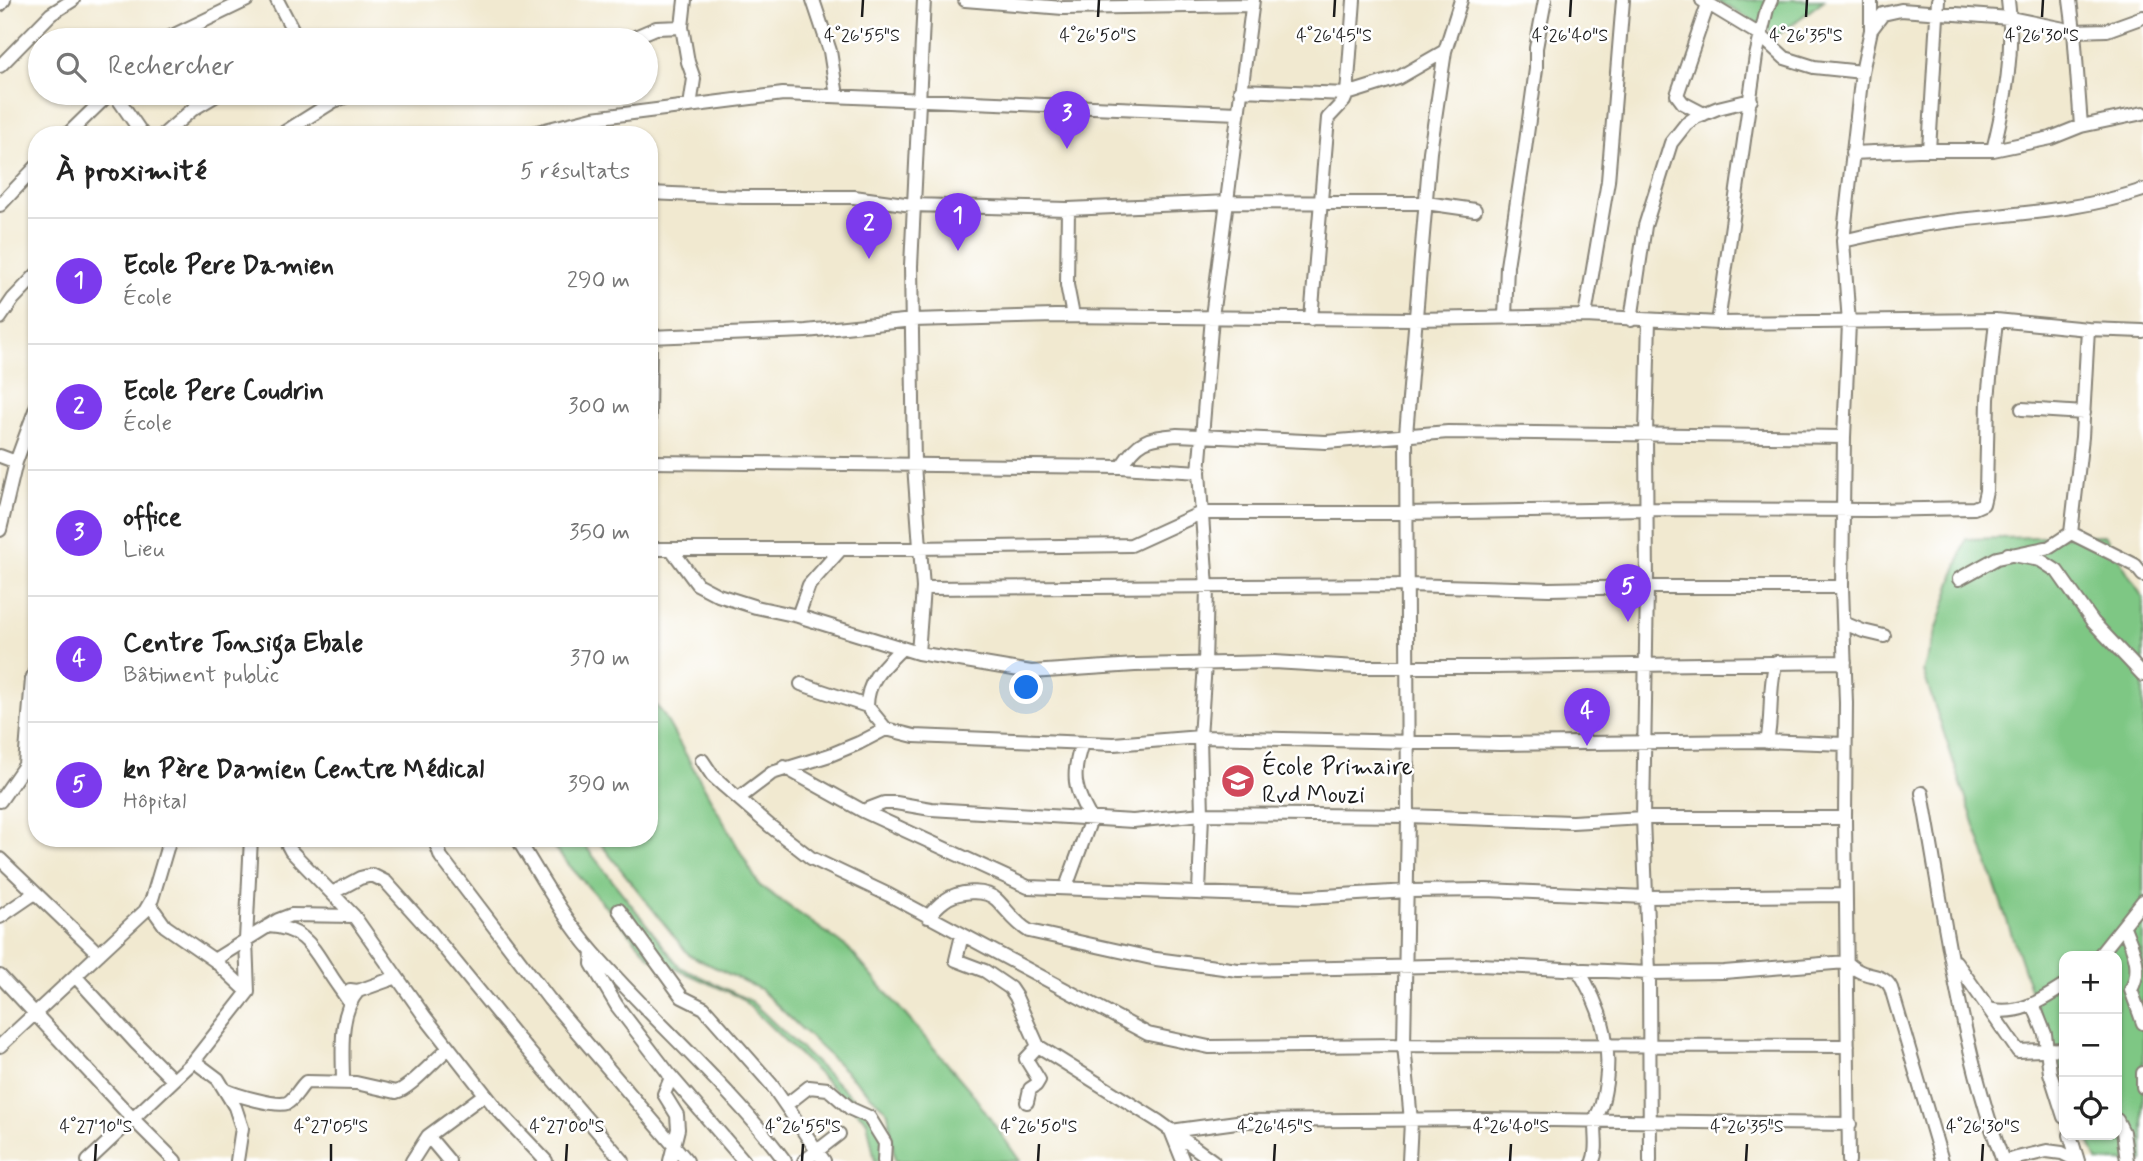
<!DOCTYPE html>
<html lang="fr">
<head>
<meta charset="utf-8">
<style>
	body { margin:0; font-family:Mynerve,sans-serif; background:#f6f6f6; color:#222 }
	.controls { position:absolute; right:21px; bottom:21px; display:grid; overflow:hidden; border-radius:14px; box-shadow:0 2px 5px #0004 }
	.controls button { width:63px; height:63px; display:grid; place-items:center; padding:0; border:0; border-bottom:2px solid #e0e0e0; background:#fff; color:#222; font:35px sans-serif }
	.you { position:absolute; left:1027px; top:688px; width:24px; height:24px; margin:-18px; border:5px solid #fff; border-radius:50%; background:#1a73e8; box-shadow:0 0 0 10px #1a73e833 }
	.badge { display:grid; place-items:center; width:46px; height:46px; border-radius:50%; background:#7c3aed; color:#fff; font-size:23px; font-weight:700 }
	.pin { position:absolute; translate:-50% -58px; filter:drop-shadow(0 2px 4px #0008) }
	.pin::after { content:''; position:absolute; top:37px; width:24px; height:21px; background:inherit; clip-path:polygon(0 0,100% 0,50% 100%) }
	.list { margin:0; padding:0; list-style:none }
	h2 { display:flex; justify-content:space-between; align-items:center; height:91px; margin:0; padding:0 28px; font-size:30px }
	h2 small { font-size:23px; font-weight:400; color:#767676 }
	.list li { display:grid; grid-template-columns:46px 1fr auto; gap:21px; align-items:center; box-sizing:border-box; height:126px; padding:0 28px; border-top:2px solid #e0e0e0 }
	.list b { display:block; font-size:26px; white-space:nowrap }
	.list p { margin:0; font-size:23px; white-space:nowrap; color:#767676 }
	.list em { font-size:23px; font-style:normal; color:#767676 }
	.icon { flex:none; width:38px; height:38px; fill:none; stroke:currentColor; stroke-width:2; stroke-linecap:round; stroke-linejoin:round }
	.map { position:relative; flex:none; width:2143px; height:1161px; overflow:hidden }
	.search { position:absolute; background:#fff; box-shadow:0 2px 5px #0004; left:28px; top:28px; width:630px; height:77px; display:flex; align-items:center; gap:18px; box-sizing:border-box; padding:0 24px; border-radius:38px; color:#767676; font-size:26px }
	.panel { position:absolute; background:#fff; box-shadow:0 2px 5px #0004; left:28px; top:126px; width:630px; height:721px; border-radius:28px }
	.map>svg:first-child { display:block }
</style>
</head>
<body>
<div class="map">
<svg width="2143" height="1161" viewBox="0 0 2143 1161">
	<rect width="100%" height="100%" fill="#fff"/>
	<filter id="ink" filterUnits="userSpaceOnUse"><feTurbulence type="fractalNoise" baseFrequency=".0143" numOctaves="2"/><feDisplacementMap in="SourceGraphic" scale="14" xChannelSelector="R" yChannelSelector="G"/><feConvolveMatrix kernelMatrix="1 2 1 2 8 2 1 2 1" color-interpolation-filters="sRGB"/></filter>
	<filter id="wash" filterUnits="userSpaceOnUse"><feTurbulence type="fractalNoise" baseFrequency=".00686" numOctaves="4" result="noise"/><feDisplacementMap in="SourceGraphic" scale="28" xChannelSelector="R" yChannelSelector="G"/><feGaussianBlur stdDeviation="1.57" result="paint"/><feColorMatrix in="noise" values="0 0 0 0 0 0 0 0 0 0 0 0 0 0 0 0 0 1.4 0 .05"/><feComposite in="paint" operator="in"/></filter>
	<g filter="url(#wash)">
		<rect width="100%" height="100%" fill="#f1e9d0"/>
		<path fill="#7ec784" stroke="#4d7250" stroke-width="2" d="M1716,0h108l-46,35z
			M2105,535l38,63v563h-46l-10,-26h30v-179h-53v121l-33,-85 -108,-321 43,-132z
			M649,699l13,13 97,173 89,63 122,142 50,71h-125l-7,-49 -128,-123 -71,-34 -93,-117h53z
			M545,838h34l101,129 71,34 129,123 5,37h-10l-8,-40 -127,-124 -89,-39z"/>
	</g>
	<g filter="url(#ink)">
		<g fill="none" stroke-linecap="round" stroke-linejoin="round">
			<g stroke="#868276" stroke-width="16">
				<path id="minor" d="M277,0l21,40
					M685,0l-3,27 6,35 6,17 -4,27
					M813,0l17,51 7,45
					M965,0l98,8 189,-3
					M1702,0l58,35 25,23 29,9 48,5
					M2070,0l4,31 7,95
					M0,5l4,-5
					M1871,30v-30
					M164,40l83,-40
					M628,40l28,-12 26,-1
					M0,66l51,-52 22,-14
					M1240,90l107,4 51,-16 47,-27
					M114,93l29,42
					M1704,114l-21,-11 -6,-8 31,-91
					M67,135l43,-42
					M163,135l30,-26 27,-16
					M280,135l54,-34 22,-8
					M525,135l68,-17 190,-24 455,19
					M1929,150l9,-150
					M1993,150c12,-49 22,-99 15,-150
					M1852,153l67,-3h74l58,-12 30,-12 62,-13
					M649,193l94,4h111l58,8 156,4 161,-7 197,1 49,7
					M0,205l37,-39
					M1068,209l-1,76 6,31
					M1843,241c38,-9 77,-17 116,-21 61,-7 125,-10 184,-30
					M1585,316l23,-135 15,-181
					M1505,317l2,-51 18,-117 11,-80v-21l9,-48
					M0,318l13,-19 24,-25
					M1311,319l17,-201 16,-17 3,-7 7,-94
					M1631,320l14,-94 26,-83 15,-19 10,-7 22,-9 33,-8
					M1649,320l-3,113 1,154 -4,231 6,155 1,188
					M1718,323l38,-267 11,-47 4,-9
					M2088,329l-6,108 -11,96 64,32 8,10
					M649,337l157,-6 107,-11 142,-4 359,3 171,-3 133,7 278,-3 92,9 55,2
					M2022,409l62,4
					M649,421l1,-84
					M0,456l16,6
					M649,462l472,5 78,5
					M1121,467c17,-27 26,-29 56,-32l149,7 122,-10 396,5
					M0,530l16,-68 21,-57
					M649,549h192l290,-4 70,-32h204l241,-4 227,1 101,-2 9,-4 3,-13 2,-92 8,-79
					M672,550l25,34 21,11 38,12 42,9 120,37 113,19 104,-7 139,-3 83,5h134l354,-5
					M2008,554l32,6 17,11 36,51 50,53
					M1959,579l38,-21 53,-11 21,-14
					M923,588l483,-3 143,4 98,-2h195
					M798,616l11,-31 32,-36
					M1844,623l19,8 21,5
					M918,653l5,-65 -9,-123 -3,-199 13,-266
					M801,684l66,22 19,23 28,7 200,8 86,-7 300,7 263,-3 82,3
					M867,706c0,-26 17,-40 34,-57
					M1767,742c6,-27 1,-54 9,-80
					M702,760l10,15 12,11 46,40 41,32 78,37 259,139 61,13 195,-2 444,1
					M784,767l79,44 165,76 280,10 100,-6 78,-1 160,7 199,-2
					M1922,793c22,122 38,250 81,368
					M739,798l33,-25 58,-18 29,-12 27,-14
					M0,801l25,-36 7,-86 5,-12
					M863,811l21,-8h12l35,6 202,12 69,-7 206,2 164,6 71,-4h202
					M284,838l7,13 63,65 71,101 71,91 50,53
					M434,838l7,19 108,142 138,162
					M517,838c24,39 47,81 77,115 62,71 135,132 191,208
					M0,859l99,95
					M1066,887l25,-68c-17,-30 -20,-43 -9,-76
					M1199,892l3,-78 -2,-77 5,-73 2,-77 -8,-115 13,-155 41,-317
					M332,893l28,-15 12,-3 14,7 45,50 88,108 104,121
					M150,905l15,21 49,34 34,32
					M619,910l63,87 22,11 67,76 53,77
					M0,917l35,-24
					M928,917c5,-6 10,-12 16,-16 13,-10 41,-13 53,-1 11,11 18,23 32,31l127,28 82,11 242,-5 169,8 75,-1 122,-10c5,4 9,8 15,10 11,5 24,3 30,16l51,173
					M268,926c37,2 44,21 62,48 6,10 13,18 19,28
					M2124,927c9,23 19,40 7,63l12,33
					M962,935l-6,25 29,11 25,17 6,9 22,49 120,75 55,40
					M593,952l-1,12 25,42 52,68 1,6 -6,14 13,21 1,14 -8,32
					M2099,956l44,-55
					M214,960l64,-40 13,-5 63,1
					M1956,962l33,47c29,7 52,-8 75,-23
					M1577,968c27,43 38,84 25,135 -1,5 -4,10 -6,15 -3,14 3,29 -3,43
					M0,976l133,143 42,42
					M76,977l60,66 37,37
					M350,990l8,1 39,-14
					M2033,1004l12,30 5,39 14,44
					M1989,1009l29,42 46,-2
					M0,1046l145,-135 7,-12 18,-61
					M194,1061l24,18 17,28 7,21 -5,33
					M2143,1073v14
					M669,1074l75,87
					M343,1082c0,-29 -5,-68 15,-91
					M225,1090c11,5 51,17 62,13 7,-3 13,-16 19,-21l50,1 40,9c15,-4 39,-33 53,-44
					M1027,1102l3,-13 6,-4 3,-5 -13,-21 12,-13
					M786,1105l23,-18 19,2 23,20 18,8 16,26 -1,18
					M2117,1120l6,12 4,29
					M2070,1135l8,26
					M428,1136l21,25
					M88,1161l106,-100 54,-69 -2,-52 5,-102
					M412,1161l16,-25 57,-42
					M804,1161l35,-27
					M1183,1161l-12,-30 73,-10 236,-2 370,5
					M1409,1161l2,-40 -7,-76 4,-229 -2,-382 24,-282 15,-101 16,-51
					M1849,1161l-4,-343 1,-115 -4,-116 2,-150 5,-114 -6,-82 19,-169 9,-42 12,-16 18,-4 109,8 64,13 33,-1 36,-13
					M2004,1161l43,-10 15,2 16,8"/>
			</g>
			<use href="#minor" stroke="#fff" stroke-width="12"/>
		</g>
	</g>
	<path fill="none" stroke="#1c1c1c" stroke-width="2.5" d="M862,17l1,-17M1098,17l1,-17M1334,17l1,-17M1570,17l1,-17M1806,17l1,-17M2042,17l1,-17M95,1161l1,-17M331,1161v-17M566,1161l1,-17M802,1161l1,-17M1038,1161l1,-17M1274,1161l1,-17M1510,1161l1,-17M1746,1161l1,-17M1982,1161l1,-17"/>
	<defs>
		<g id="school-disc" transform="scale(1.75)"><circle r="9.5" fill="#d1495b" stroke="#fff"/><path d="M0-5L7-2L0 1L-7-2ZM-4 1L0 2.5L4 1V4Q0 6-4 4Z" fill="#fff"/></g>
	</defs>
	<g fill-rule="evenodd">
		<use href="#school-disc" x="1238" y="781"/>
	</g>
	<g text-anchor="middle" dominant-baseline="central" stroke-width="5" stroke-linejoin="round" paint-order="stroke">
		<g font-size="24" fill="#1c1c1c" stroke="#fff" text-anchor="start">
			<text x="1262" y="767">École Primaire<tspan x="1262" dy="28">Rvd Mouzi</tspan></text>
		</g>
	</g>
	<g font-size="18" text-anchor="middle" fill="#1c1c1c" stroke="#fff" stroke-width="5" stroke-linejoin="round" paint-order="stroke">
		<text x="862" y="41">4°26'55"S</text>
		<text x="1098" y="41">4°26'50"S</text>
		<text x="1334" y="41">4°26'45"S</text>
		<text x="1570" y="41">4°26'40"S</text>
		<text x="1806" y="41">4°26'35"S</text>
		<text x="2042" y="41">4°26'30"S</text>
		<text x="96" y="1132">4°27'10"S</text>
		<text x="331" y="1132">4°27'05"S</text>
		<text x="567" y="1132">4°27'00"S</text>
		<text x="803" y="1132">4°26'55"S</text>
		<text x="1039" y="1132">4°26'50"S</text>
		<text x="1275" y="1132">4°26'45"S</text>
		<text x="1511" y="1132">4°26'40"S</text>
		<text x="1747" y="1132">4°26'35"S</text>
		<text x="1983" y="1132">4°26'30"S</text>
	</g>
</svg>
<div class="controls">
<button>+</button>
<button>−</button>
<button><svg class="icon" aria-label="locate" viewBox="0 0 24 24"><circle cx="12" cy="12" r="6"/><path d="M12 2v4M12 18v4M2 12h4M18 12h4"/></svg></button>
</div>
<div class="you"></div>
<div class="pin badge" style="left:958px;top:251px">1</div>
<div class="pin badge" style="left:869px;top:259px">2</div>
<div class="pin badge" style="left:1067px;top:149px">3</div>
<div class="pin badge" style="left:1587px;top:746px">4</div>
<div class="pin badge" style="left:1628px;top:622px">5</div>
<div class="search"><svg class="icon" aria-label="search" viewBox="0 0 24 24"><circle cx="10" cy="10" r="6"/><path d="M15 15l6 6"/></svg>Rechercher</div>
<section class="panel">
<h2>À proximité<small>5 résultats</small></h2>
<ul class="list">
<li><span class="badge">1</span><div><b>Ecole Pere Damien</b><p>École</p></div><em>290 m</em></li>
<li><span class="badge">2</span><div><b>Ecole Pere Coudrin</b><p>École</p></div><em>300 m</em></li>
<li><span class="badge">3</span><div><b>office</b><p>Lieu</p></div><em>350 m</em></li>
<li><span class="badge">4</span><div><b>Centre Tonsiga Ebale</b><p>Bâtiment public</p></div><em>370 m</em></li>
<li><span class="badge">5</span><div><b>kn Père Damien Centre Médical</b><p>Hôpital</p></div><em>390 m</em></li>
</ul>
</section>
</div>
</body>
</html>
